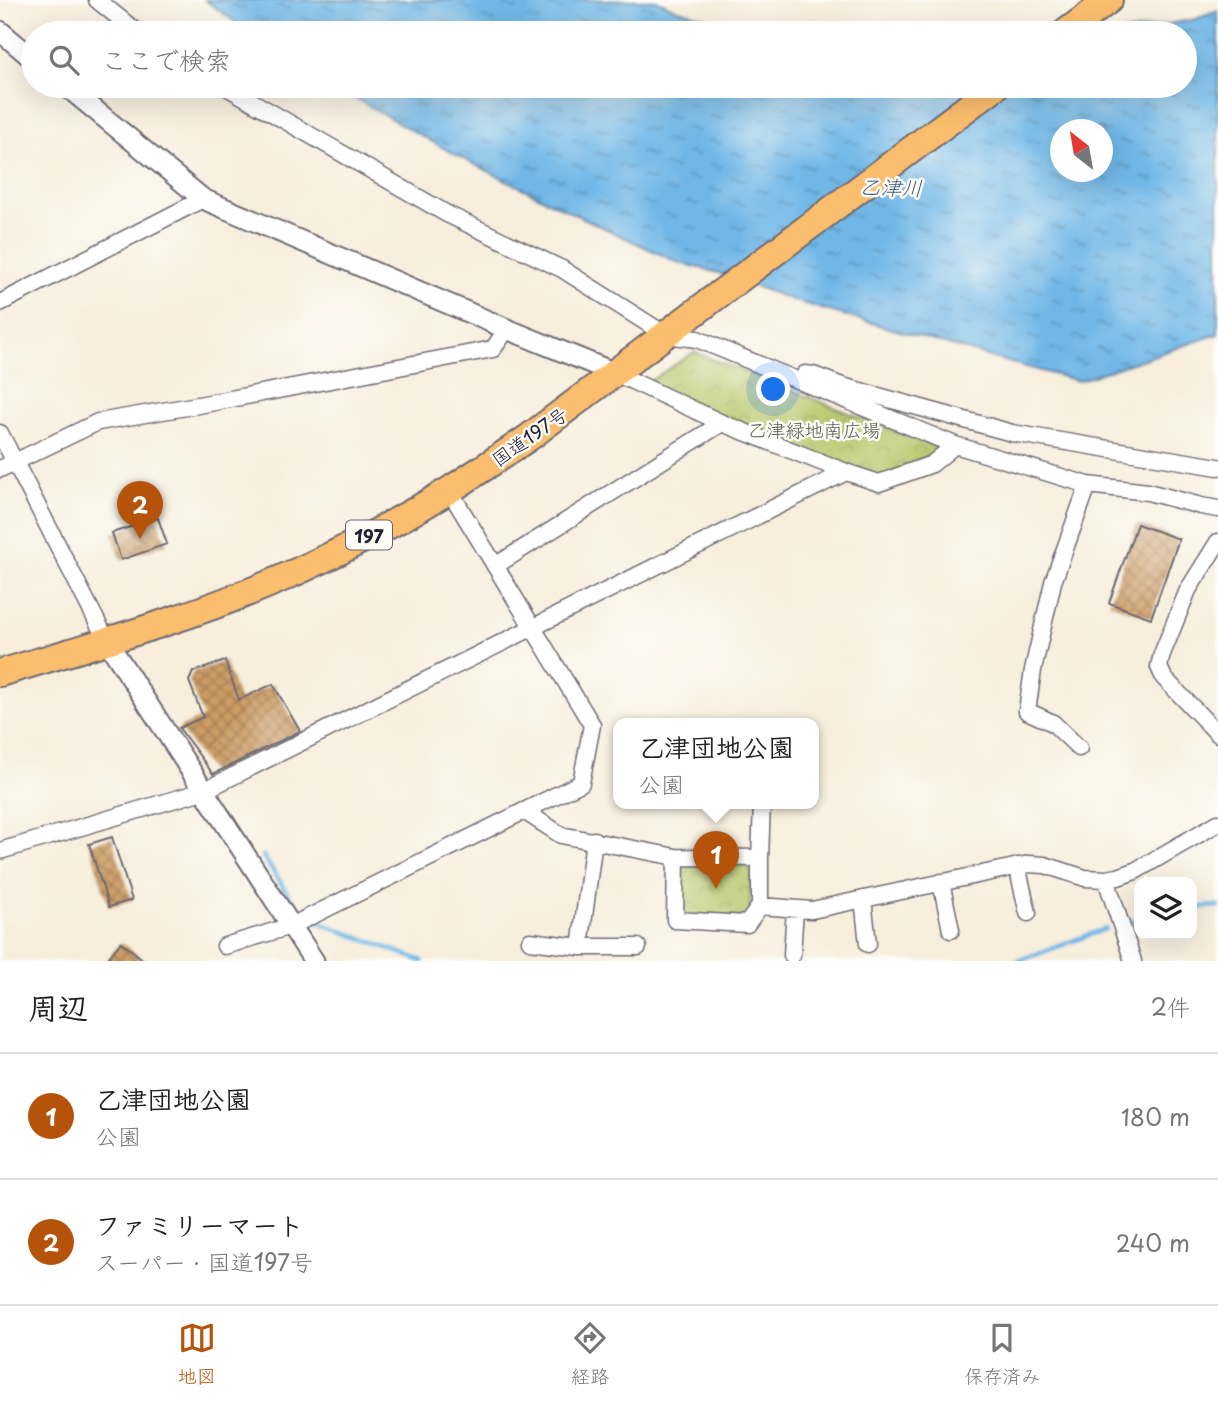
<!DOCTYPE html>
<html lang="ja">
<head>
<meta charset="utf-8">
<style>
	body { margin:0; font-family:"Playpen Sans","Klee One",sans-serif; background:#f2f2f2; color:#222 }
	.controls { position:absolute; right:21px; bottom:21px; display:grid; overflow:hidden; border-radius:14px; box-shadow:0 7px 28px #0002 }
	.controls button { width:63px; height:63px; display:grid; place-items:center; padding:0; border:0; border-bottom:2px solid #e0e0e0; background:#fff; color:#222; font:35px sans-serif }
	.compass { position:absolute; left:1050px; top:119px; width:63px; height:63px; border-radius:50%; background:#fff; box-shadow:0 7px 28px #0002; rotate:329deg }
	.you { position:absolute; left:774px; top:390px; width:24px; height:24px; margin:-18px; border:5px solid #fff; border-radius:50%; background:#1a73e8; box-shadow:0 0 0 10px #1a73e833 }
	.badge { display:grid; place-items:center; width:46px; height:46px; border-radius:50%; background:#b45309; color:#fff; font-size:23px; font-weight:700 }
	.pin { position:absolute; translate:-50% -58px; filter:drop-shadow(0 2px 4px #0008) }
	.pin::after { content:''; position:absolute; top:37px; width:24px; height:21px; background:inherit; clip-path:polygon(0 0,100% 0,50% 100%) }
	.popup { position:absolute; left:613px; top:718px; width:206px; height:91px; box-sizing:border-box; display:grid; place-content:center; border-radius:14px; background:#fff; filter:drop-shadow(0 2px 5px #0005); font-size:23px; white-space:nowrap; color:#767676 }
	.popup b { font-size:26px; color:#222 }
	.popup::after { content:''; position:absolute; left:50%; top:100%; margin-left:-14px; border:14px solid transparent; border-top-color:#fff }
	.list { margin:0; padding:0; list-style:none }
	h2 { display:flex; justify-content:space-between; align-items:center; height:91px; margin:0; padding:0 28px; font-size:30px }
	h2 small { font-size:23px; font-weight:400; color:#767676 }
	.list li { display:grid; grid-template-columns:46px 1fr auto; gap:21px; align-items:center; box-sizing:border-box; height:126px; padding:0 28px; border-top:2px solid #e0e0e0 }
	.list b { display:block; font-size:26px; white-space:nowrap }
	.list p { margin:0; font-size:23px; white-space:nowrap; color:#767676 }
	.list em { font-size:23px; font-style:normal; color:#767676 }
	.icon { flex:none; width:38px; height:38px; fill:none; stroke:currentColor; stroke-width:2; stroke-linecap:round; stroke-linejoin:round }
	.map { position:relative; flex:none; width:1218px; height:961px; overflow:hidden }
	.search { position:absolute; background:#fff; box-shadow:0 7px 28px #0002; left:21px; right:21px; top:21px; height:77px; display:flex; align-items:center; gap:18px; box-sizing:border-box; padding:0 24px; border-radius:38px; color:#767676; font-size:26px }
	.sheet { height:343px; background:#fff }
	nav { display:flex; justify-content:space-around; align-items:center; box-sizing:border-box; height:98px; border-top:2px solid #e0e0e0; background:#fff; font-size:19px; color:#767676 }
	nav a { display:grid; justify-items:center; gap:4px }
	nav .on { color:#b45309 }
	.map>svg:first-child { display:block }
</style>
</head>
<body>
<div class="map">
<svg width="1218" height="961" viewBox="0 0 1218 961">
	<defs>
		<pattern id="park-crowns" width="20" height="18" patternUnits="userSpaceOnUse" patternTransform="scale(1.75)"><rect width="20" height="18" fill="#b7c76a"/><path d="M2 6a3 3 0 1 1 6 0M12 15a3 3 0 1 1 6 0" fill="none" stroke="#9dab5d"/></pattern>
		<pattern id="water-ripples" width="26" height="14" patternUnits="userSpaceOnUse" patternTransform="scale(1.75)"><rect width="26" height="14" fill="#70b7e7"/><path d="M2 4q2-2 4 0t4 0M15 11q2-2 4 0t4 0" fill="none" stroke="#5c94bc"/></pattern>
		<pattern id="building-cross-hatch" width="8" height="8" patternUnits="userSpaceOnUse" patternTransform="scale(1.75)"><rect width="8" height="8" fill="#cd9d65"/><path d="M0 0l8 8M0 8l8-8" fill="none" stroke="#a68054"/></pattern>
	</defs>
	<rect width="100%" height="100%" fill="#fdfcf7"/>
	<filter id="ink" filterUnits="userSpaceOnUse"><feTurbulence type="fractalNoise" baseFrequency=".0143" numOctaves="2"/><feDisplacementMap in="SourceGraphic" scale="14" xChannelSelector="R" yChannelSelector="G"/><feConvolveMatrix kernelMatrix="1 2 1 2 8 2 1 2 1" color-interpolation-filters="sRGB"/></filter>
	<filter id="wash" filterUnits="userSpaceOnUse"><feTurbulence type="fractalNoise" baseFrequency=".00686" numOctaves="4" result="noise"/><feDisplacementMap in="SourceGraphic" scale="28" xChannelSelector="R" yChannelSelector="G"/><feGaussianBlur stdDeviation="1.57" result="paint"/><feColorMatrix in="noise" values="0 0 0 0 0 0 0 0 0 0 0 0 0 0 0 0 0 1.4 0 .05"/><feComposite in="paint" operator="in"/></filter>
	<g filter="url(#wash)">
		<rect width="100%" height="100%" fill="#f7eedc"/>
		<path fill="url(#park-crowns)" stroke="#6c7452" stroke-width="2" d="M694,352l249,98 -64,30 -235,-95z
			M689,864l56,1 6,5 -1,41 -5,7 -59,-3 -4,-7v-39z"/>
		<path fill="url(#water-ripples)" stroke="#496c91" stroke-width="2" fill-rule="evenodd" d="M205,0h451l20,9 83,24h-509z
			M1218,11v323l-140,47 -81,-22 -199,-57 -79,-29 -42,-11 -107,-50 -114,-57 -123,-69h852v-53h-66l77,-14zM1060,130h42v42h-42z"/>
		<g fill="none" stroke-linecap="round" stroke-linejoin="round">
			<path stroke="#70b7e7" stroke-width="5" d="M263,856l34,52
				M1192,908l26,-2
				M1133,921l6,-2
				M318,922l104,39
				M1018,961l87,-32"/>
		</g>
		<g id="blocks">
			<path fill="url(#building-cross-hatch)" d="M158,518l9,26 -46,16 -9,-27z
				M1137,524l42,15 -28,79 -42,-15z
				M225,661l14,39 34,-16 27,47 -87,43 -34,-46 24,-11 -14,-36 4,-9z
				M112,837l20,63 -23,7 -20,-63z
				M121,942l24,19h-39z"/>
		</g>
	</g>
	<g filter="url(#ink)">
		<use href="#blocks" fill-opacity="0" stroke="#6d6973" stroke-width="2"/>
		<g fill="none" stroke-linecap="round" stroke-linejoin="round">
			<g stroke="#6d6973" stroke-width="19">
				<path id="minor" d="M97,0l41,33
					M225,86l222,128 115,55 104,66 31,4 258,106 133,40 60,7 53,14 17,3
					M0,303l203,-104
					M615,373l107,50 124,49 33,11 53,-19 23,-19
					M805,374l8,1 29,11 170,47 206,34
					M0,433l107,208
					M0,469l98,-47 106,-18 289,-55 14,-20
					M1218,542l-30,48 -26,64 -3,13 5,11 54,56
					M495,566l227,-143
					M1079,748l-26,-25 -26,-12 6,-41 20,-88 35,-97
					M524,811l37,24 115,22 84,1v48l52,4 217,-46 16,1 40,13 21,1 12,-2 17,-6 83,-48
					M0,851l203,-60 643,-319
					M676,857l-1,63 72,4 13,-18
					M760,858l2,-55
					M1017,866l11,47
					M1106,879l27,82
					M941,882l10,48
					M863,899l5,45
					M530,941l50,6h58
					M225,946l66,-20 290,-143 11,-58 -143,-235
					M580,947l14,-107
					M792,955l3,-46"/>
			</g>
			<g stroke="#6d6973" stroke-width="23">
				<path id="tertiary" d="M0,31l33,28
					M66,86l137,113 304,130 108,44
					M107,641l207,320"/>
			</g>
			<g stroke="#6d6973" stroke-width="30">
				<path id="trunk" d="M1065,33l44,-33
					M0,673c93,-28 188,-54 278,-93 58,-25 116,-56 170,-89 27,-17 53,-35 80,-53l468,-352"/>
			</g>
			<use href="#minor" stroke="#fff" stroke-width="16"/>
			<use href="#tertiary" stroke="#fff" stroke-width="19"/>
			<use href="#trunk" stroke="#fbbe6e" stroke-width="26"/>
		</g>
	</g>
	<g text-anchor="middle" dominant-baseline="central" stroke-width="5" stroke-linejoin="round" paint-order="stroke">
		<rect fill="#fdfcf7" stroke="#646373" stroke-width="2" x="346" y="520.5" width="46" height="29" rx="5"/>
		<g font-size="18" font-weight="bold" fill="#22223b">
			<text x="369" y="535">197</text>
		</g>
		<g font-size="19" fill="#565c4b" stroke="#fdfcf7">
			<text x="814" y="429">乙津緑地南広場</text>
		</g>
		<g font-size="19" fill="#22223b" stroke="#fdfcf7">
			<text transform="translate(529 436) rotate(-35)">国道197号</text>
		</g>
		<g font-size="21" font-style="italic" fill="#415e80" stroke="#fdfcf7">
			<text transform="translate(891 186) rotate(2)">乙津川</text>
		</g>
	</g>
</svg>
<div class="controls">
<button><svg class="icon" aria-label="layers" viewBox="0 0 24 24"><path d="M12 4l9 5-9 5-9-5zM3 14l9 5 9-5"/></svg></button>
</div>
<svg class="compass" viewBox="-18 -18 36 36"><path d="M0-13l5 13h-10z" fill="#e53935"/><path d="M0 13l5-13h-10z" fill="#767676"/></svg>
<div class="you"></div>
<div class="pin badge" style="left:716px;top:889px">1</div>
<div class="popup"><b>乙津団地公園</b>公園</div>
<div class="pin badge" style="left:140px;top:539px">2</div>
<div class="search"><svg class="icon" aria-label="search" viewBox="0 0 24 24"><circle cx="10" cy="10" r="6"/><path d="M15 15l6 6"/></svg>ここで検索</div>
</div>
<section class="sheet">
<h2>周辺<small>2件</small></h2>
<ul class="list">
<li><span class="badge">1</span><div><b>乙津団地公園</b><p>公園</p></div><em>180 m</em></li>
<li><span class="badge">2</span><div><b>ファミリーマート</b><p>スーパー · 国道197号</p></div><em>240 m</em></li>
</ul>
</section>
<nav>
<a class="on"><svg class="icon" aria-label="map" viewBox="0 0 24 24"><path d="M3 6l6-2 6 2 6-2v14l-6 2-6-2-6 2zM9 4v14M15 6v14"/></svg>地図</a>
<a><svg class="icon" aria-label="directions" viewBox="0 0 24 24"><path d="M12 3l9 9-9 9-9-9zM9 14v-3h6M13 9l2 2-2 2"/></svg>経路</a>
<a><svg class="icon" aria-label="saved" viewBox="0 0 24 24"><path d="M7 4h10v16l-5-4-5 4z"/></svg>保存済み</a>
</nav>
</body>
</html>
